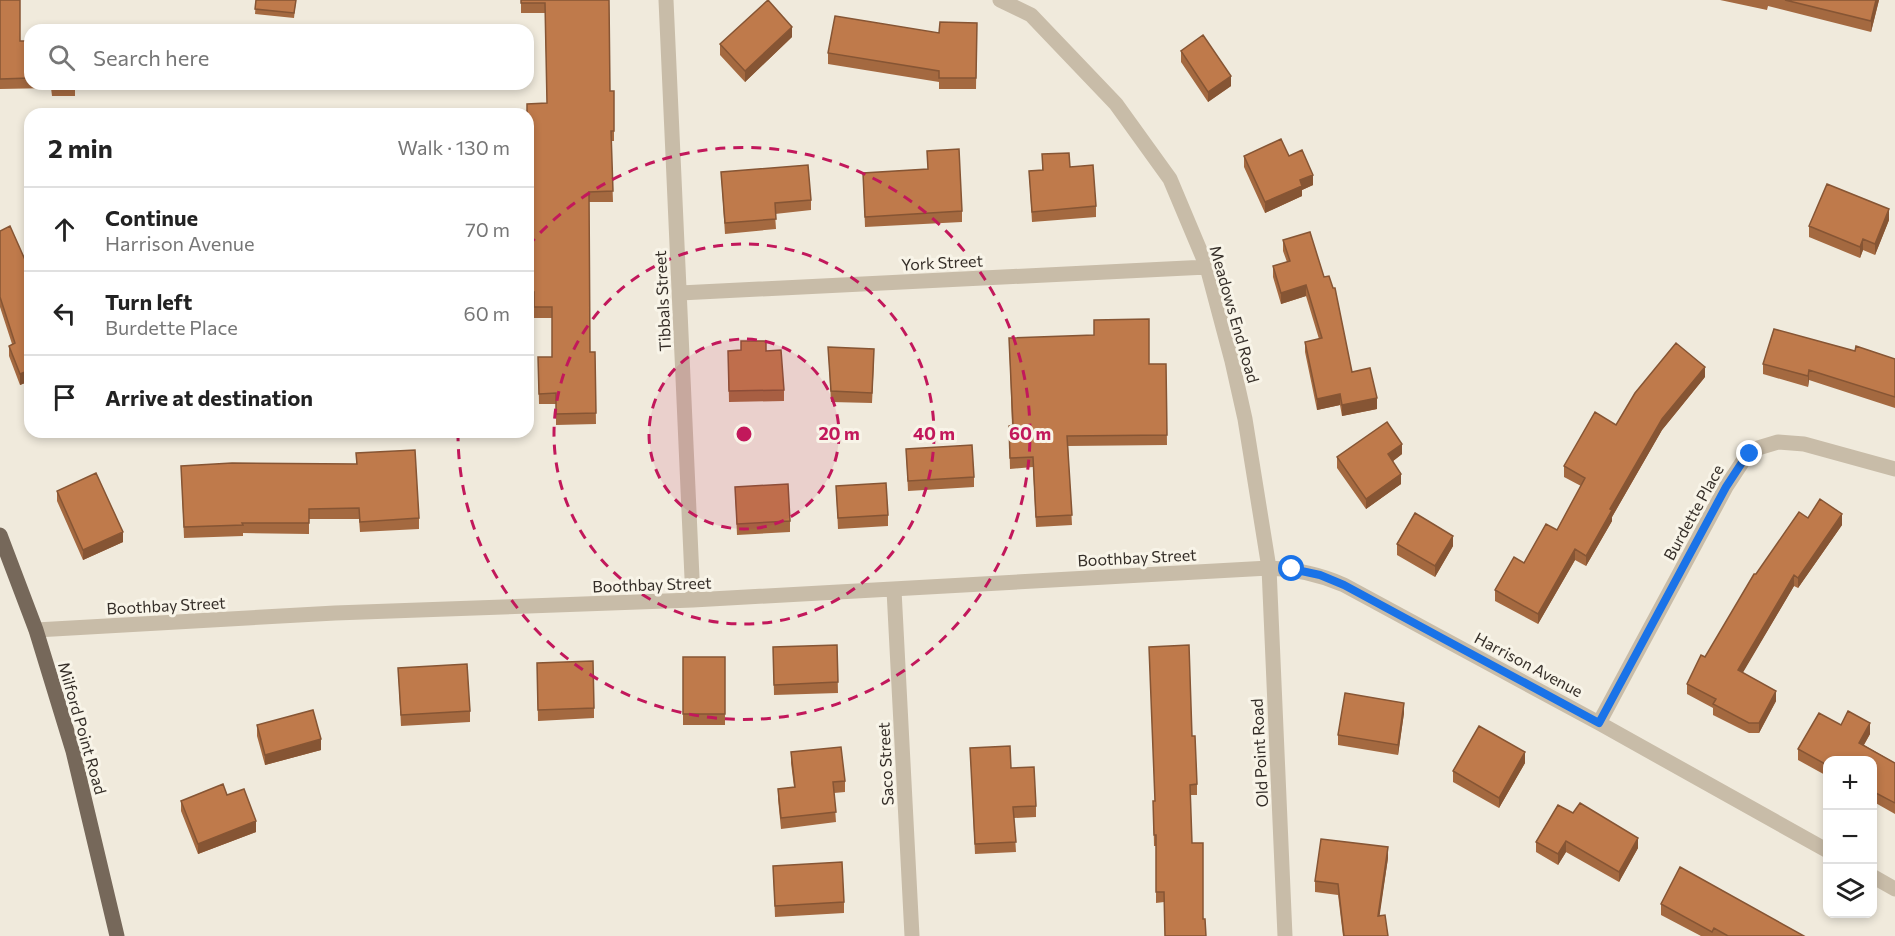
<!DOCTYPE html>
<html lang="en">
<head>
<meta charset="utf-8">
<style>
	body { margin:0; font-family:Commissioner,sans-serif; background:#f6f6f6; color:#222 }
	.controls { position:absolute; right:18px; bottom:18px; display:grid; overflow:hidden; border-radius:12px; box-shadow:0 3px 9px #0003 }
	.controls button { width:54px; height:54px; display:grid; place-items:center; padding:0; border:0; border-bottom:2px solid #e0e0e0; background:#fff; color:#222; font:30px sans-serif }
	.stop { position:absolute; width:18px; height:18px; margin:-14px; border:4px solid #1a73e8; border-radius:50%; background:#fff }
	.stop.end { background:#1a73e8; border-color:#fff; box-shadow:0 2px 6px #0008 }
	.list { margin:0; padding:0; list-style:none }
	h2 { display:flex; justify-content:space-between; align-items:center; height:78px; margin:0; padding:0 24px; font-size:26px }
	h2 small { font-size:20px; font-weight:400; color:#767676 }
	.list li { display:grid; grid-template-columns:39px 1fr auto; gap:18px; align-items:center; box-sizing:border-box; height:84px; padding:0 24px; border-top:2px solid #e0e0e0 }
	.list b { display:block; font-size:22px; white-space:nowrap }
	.list p { margin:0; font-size:20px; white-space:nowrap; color:#767676 }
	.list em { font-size:20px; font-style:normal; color:#767676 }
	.icon { flex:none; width:33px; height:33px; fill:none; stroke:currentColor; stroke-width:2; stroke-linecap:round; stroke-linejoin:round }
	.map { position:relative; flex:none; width:1895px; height:936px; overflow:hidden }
	.search { position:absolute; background:#fff; box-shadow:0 3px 9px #0003; left:24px; top:24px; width:510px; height:66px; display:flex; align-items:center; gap:15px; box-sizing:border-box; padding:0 21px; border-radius:18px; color:#767676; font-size:22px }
	.panel { position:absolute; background:#fff; box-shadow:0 3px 9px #0003; left:24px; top:108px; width:510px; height:330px; border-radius:18px }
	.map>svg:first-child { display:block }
</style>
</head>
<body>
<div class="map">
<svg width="1895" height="936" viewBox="0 0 1895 936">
	<rect width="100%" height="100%" fill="#f0eadc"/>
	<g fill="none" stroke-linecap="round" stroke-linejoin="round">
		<path stroke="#c8bca8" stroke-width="15" d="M666,0l27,600
			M1000,0l31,15 85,89 54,75 37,88 25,94 13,58 24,149 16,368
			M680,293l527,-26
			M894,590l18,346
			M36,630l299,-17 358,-13 576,-32c27,1 50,6 75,17l255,138 229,128
			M1599,723l127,-236 17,-26 7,-7 8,-6 20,-6 26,2 91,25
			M1872,876l23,13"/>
		<path stroke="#76685a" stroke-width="15" d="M0,535l36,95 37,121 44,185"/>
	</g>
	<path fill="#a46940" d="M0,0l20,41h10v43h45v12h-23l-1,-8 -51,1z
		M256,0h40l-2,18 -39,-4z
		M521,0h88l1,91h4v50h-3l2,61h-24l1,150h5l1,72 -40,1v-21h-17l-1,-47h14v-39h-18v-15h-6v-189l19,-11 -2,-90h-24z
		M1720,0h159l-8,32 -103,-26 -1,4z
		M977,23l-1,66h-37v-7l-111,-18v-11l111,-20z
		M792,37l-47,45 -25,-27v-11z
		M1181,51l50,35 -23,16 -27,-40z
		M927,151l35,60v11l-97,5 -2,-54 65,-4z
		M1042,154l28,13 26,39v11l-64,5 -3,-51 13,-1z
		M1244,156h45l24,29 -11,5v6l-37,17 -21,-46z
		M721,172l90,28v10l-36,4 1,15 -51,5z
		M1889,220l-14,35 -12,-5 -3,8 -51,-21v-11z
		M0,231l30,40v110l-10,4 -11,-29v-10l3,-2 -12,-37z
		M1283,240l69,132 25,37 -35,7 -2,-11 -23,5 -12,-58v-10l14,-3 -13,-43 -25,8 -8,-27v-11l14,-4 -4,-11z
		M1009,338l140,26h17l1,81 -99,1 4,79 -36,2 -3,-60 -23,2 -1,-43 3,-1z
		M828,347l46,13 -2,43 -41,-1z
		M728,351h38l18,39v11l-55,1z
		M1855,351l40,8v49l-86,-28 -1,7 -45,-13v-10z
		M1705,377l-43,53 -50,87v4l-26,45 -11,-6 -37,64 -43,-23v-11l62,-60 24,-44 -17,-9v-11l52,-41z
		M906,449l68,28v10l-66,4z
		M356,453l63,65v11l-59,3 -1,-13h-50v15l-66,-1v3l-59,2 -3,-72 175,-2z
		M1402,454l-9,7 8,23 -35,25 -29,-41v-11z
		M836,486l52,29v11l-50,3z
		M735,487l55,34v11l-53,3z
		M57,491l66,51 -40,18 -26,-59z
		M1808,518l34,7 -44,63 -4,-2 -52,87 34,28 -17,32h-10l-36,-18v-7l-26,-14v-10l18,-27 51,-83z
		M1397,544l56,2 -18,31 -38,-22z
		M837,645l1,48 -64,2 -1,-48z
		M683,657h42v68h-42z
		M537,663l57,45v10l-56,3z
		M398,668l72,43v11l-69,4z
		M1404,713l-6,42 -60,-10v-10z
		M257,725l64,25 -56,15 -8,-29z
		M1841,725l29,9 -6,11 31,18v51l-23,-13v-41h-45v16l-29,-16v-11z
		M1192,736l5,48v11h-7l2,48 14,93 -42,-34 -8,1v-57h-2l-1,-45h2z
		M970,748l41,20 25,38v11l-22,1 2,34 -41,2z
		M791,752l54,29v11l-11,1 2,29 -55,7 -3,-30v-10l16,-2 -3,-24z
		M1525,763l-26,45 -46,-26v-11z
		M227,795l29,37 -58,22 -17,-43v-10z
		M1558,805l80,43 -19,34 -53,-30 -8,13 -22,-13v-10z
		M1388,858l-9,58 9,20h-45l-5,-41 -23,-3v-11z
		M773,866l71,36v11l-69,4z
		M1661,904l143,32h-103l-40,-21z"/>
	<path fill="#865534" d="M1876,0h3l-8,32v-11z
		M792,27v10l-47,45v-11z
		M1231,76v10l-23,16v-10z
		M1313,175v10l-11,5v6l-37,17v-11l35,-22z
		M1889,209v11l-14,35v-11z
		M1863,239v11l-3,8v-11z
		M1306,285v11l-25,8v-11z
		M1705,367v10l-43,53 -50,87v4l-26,45v-10l24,-47 52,-90z
		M30,370v11l-10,4v-11z
		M1809,370v10l-1,7v-11z
		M1340,394v11l-23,5v-11z
		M1377,398v11l-35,7v-11z
		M1402,444v10l-14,11v-11z
		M1401,474v10l-35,25v-10z
		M1842,514v11l-44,63v-10z
		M123,532v10l-40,18v-10z
		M1453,536v10l-18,31v-11z
		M1575,549v11l-37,64v-10z
		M1794,575v11l-56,95v-11z
		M1776,691v10l-17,32v-10z
		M1404,703v10l-6,42v-10z
		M1870,723v11l-11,19v-10z
		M321,739v11l-56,15v-10z
		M1525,752v11l-26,45v-10z
		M256,821v11l-58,22v-10z
		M1638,838v10l-19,34v-10z
		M1566,841v11l-8,13v-11z
		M1388,847v11l-10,69v-11z"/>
	<path fill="#bf7a4b" stroke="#865534" stroke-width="1.5" d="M0,0h20v41h10v37l-30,1z
		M256,0h40l-2,13 -39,-4z
		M521,0h88l1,91h4v40h-3l2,60 -24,1 1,160h5l1,61 -40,1v-21l-17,1 -1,-37h14v-50h-18v-15h-6v-178h-1v-10l20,-1 -2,-100h-24z
		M768,0l24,27 -47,44 -25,-27z
		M1785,0h91l-5,21z
		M835,16l104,17 1,-11 37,1 -1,55h-37v-7l-111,-18z
		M1203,35l28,41 -23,16 -27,-41z
		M52,84h23v1l-23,1z
		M1281,139l8,17 13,-6 11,25 -13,5 2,6 -37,16 -21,-46z
		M959,149l3,62 -97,6 -2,-44 65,-4 -1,-18z
		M1069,153l1,14 23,-2 3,41 -64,6 -3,-41 14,-1 -1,-16z
		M808,165l3,35 -36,3 1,16 -51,4 -4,-51z
		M1827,184l62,25 -14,35 -12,-5 -3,8 -51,-21z
		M10,226l20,45v99l-10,4 -11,-28 6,-3 -15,-46v-66z
		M1310,232l14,45 5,-1 4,12h2l17,84 18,-4 7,30 -35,7 -2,-11 -23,5 -12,-57 17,-4 -16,-53 -25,8 -8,-27 17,-5 -7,-21z
		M1149,319v45h17l1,71 -100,1 5,79 -36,2 -3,-60 -23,1 -1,-32 4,-1 -4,-87 85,-3v-15z
		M1774,329l81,22 1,-5 39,13v38l-86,-27 -1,6 -45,-12z
		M741,341h25v10l15,-1 3,40 -55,1 -1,-40 13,-1z
		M1676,343l29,24 -43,52 -52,90 2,1 -26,46 -11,-7 -37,65 -43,-24 19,-33 10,6 22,-39 11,6 28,-52 -21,-12 31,-54 21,13 19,-32z
		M828,347l46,2 -2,44 -41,-2z
		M1387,422l15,22 -14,10 13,20 -35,25 -29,-42z
		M972,445l2,32 -66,4 -2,-32z
		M415,450l4,68 -59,4 -1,-14 -50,1v14h-67l1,2 -59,2 -3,-61 51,-3 125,1 -1,-11z
		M96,473l27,59 -40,18 -26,-59z
		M886,483l2,32 -50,3 -2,-32z
		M788,484l2,37 -53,3 -2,-37z
		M1820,499l22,15 -44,64 -4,-3 -56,95 38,21 -17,32h-10l-36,-19 3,-5 -29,-15 14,-29 4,2 49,-83h2l43,-62 9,6z
		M1415,513l38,23 -18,30 -38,-22z
		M837,645l1,37 -64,3 -1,-38z
		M1189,645l3,91h3l2,48 -7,1 2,58h11v76h2l1,17h-41l-1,-44h-8v-57h-2l-1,-34h2l-6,-154z
		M683,657h42v57h-42z
		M593,661l1,47 -56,2 -1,-47z
		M467,664l3,47 -69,4 -3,-47z
		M1345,693l59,10 -6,42 -60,-10z
		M313,710l8,29 -56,16 -8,-30z
		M1848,711l22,12 -11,20 36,20v40l-23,-12v-31h-45v5l-29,-16 21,-36 22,12z
		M1479,726l46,26 -26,46 -46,-27z
		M1010,746l1,22 23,-1 2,39 -23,1 3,35 -41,2 -5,-96z
		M841,747l4,34 -12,1 3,30 -55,6 -3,-29 17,-2 -4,-35z
		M223,784l4,11 17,-6 12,32 -58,23 -17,-43z
		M1580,803l58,35 -19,34 -53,-31 -8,13 -22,-12 22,-37 15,8z
		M1321,839l67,8 -10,69 7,-1 3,21h-44l-6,-52 -23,-3z
		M842,862l2,40 -69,4 -2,-40z
		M1680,867l124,69h-76l-14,-8 -2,4 -51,-28z"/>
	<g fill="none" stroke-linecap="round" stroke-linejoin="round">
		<path stroke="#1a73e8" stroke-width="8" d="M1292,569l28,6 24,10 255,138 127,-236 17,-26 7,-7"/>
	</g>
	<circle cx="744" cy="434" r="95" fill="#c2185b" fill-opacity=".12"/>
	<g fill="none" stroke="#c2185b" stroke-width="3" stroke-dasharray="10 8">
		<circle cx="744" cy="434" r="95"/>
		<circle cx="744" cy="434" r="190"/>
		<path d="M528 246A286 286 0 1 1 458 434"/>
	</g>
	<g text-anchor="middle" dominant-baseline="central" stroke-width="6" stroke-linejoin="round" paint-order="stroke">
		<g font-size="16" fill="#352e28" stroke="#f8f4e8">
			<text transform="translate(942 262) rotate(-3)">York Street</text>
			<text transform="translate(662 301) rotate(-93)">Tibbals Street</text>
			<text transform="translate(1235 314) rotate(74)">Meadows End Road</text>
			<text transform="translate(1693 512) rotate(-61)">Burdette Place</text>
			<text transform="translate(1137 557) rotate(-3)">Boothbay Street</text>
			<text transform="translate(652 584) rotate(-2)">Boothbay Street</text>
			<text transform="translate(166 605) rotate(-3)">Boothbay Street</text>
			<text transform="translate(1529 664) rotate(28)">Harrison Avenue</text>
			<text transform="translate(83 728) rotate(74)">Milford Point Road</text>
			<text transform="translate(1259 753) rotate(-93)">Old Point Road</text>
			<text transform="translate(885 764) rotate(-93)">Saco Street</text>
		</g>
	</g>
	<circle cx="744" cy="434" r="9" fill="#c2185b" stroke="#f8f4e8" stroke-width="3"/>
	<g font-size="18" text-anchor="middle" font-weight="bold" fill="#c2185b" stroke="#f8f4e8" stroke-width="6" stroke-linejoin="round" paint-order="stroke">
		<text x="839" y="440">20 m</text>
		<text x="934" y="440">40 m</text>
		<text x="1030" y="440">60 m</text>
	</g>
</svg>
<div class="controls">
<button>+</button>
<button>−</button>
<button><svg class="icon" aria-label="layers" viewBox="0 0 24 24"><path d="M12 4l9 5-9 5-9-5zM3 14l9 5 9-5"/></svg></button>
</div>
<div class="stop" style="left:1292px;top:569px"></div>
<div class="stop end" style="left:1750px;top:454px"></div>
<div class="search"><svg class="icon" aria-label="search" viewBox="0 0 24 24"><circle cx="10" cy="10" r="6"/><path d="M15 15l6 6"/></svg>Search here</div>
<section class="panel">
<h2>2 min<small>Walk · 130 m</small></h2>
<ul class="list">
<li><svg class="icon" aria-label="ahead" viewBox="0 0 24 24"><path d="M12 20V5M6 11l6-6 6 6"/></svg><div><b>Continue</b><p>Harrison Avenue</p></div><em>70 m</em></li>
<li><svg class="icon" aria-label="left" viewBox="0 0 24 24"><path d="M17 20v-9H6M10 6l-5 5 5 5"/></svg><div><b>Turn left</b><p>Burdette Place</p></div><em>60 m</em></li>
<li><svg class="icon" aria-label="arrive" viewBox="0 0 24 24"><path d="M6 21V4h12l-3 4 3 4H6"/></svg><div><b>Arrive at destination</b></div></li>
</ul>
</section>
</div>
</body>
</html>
